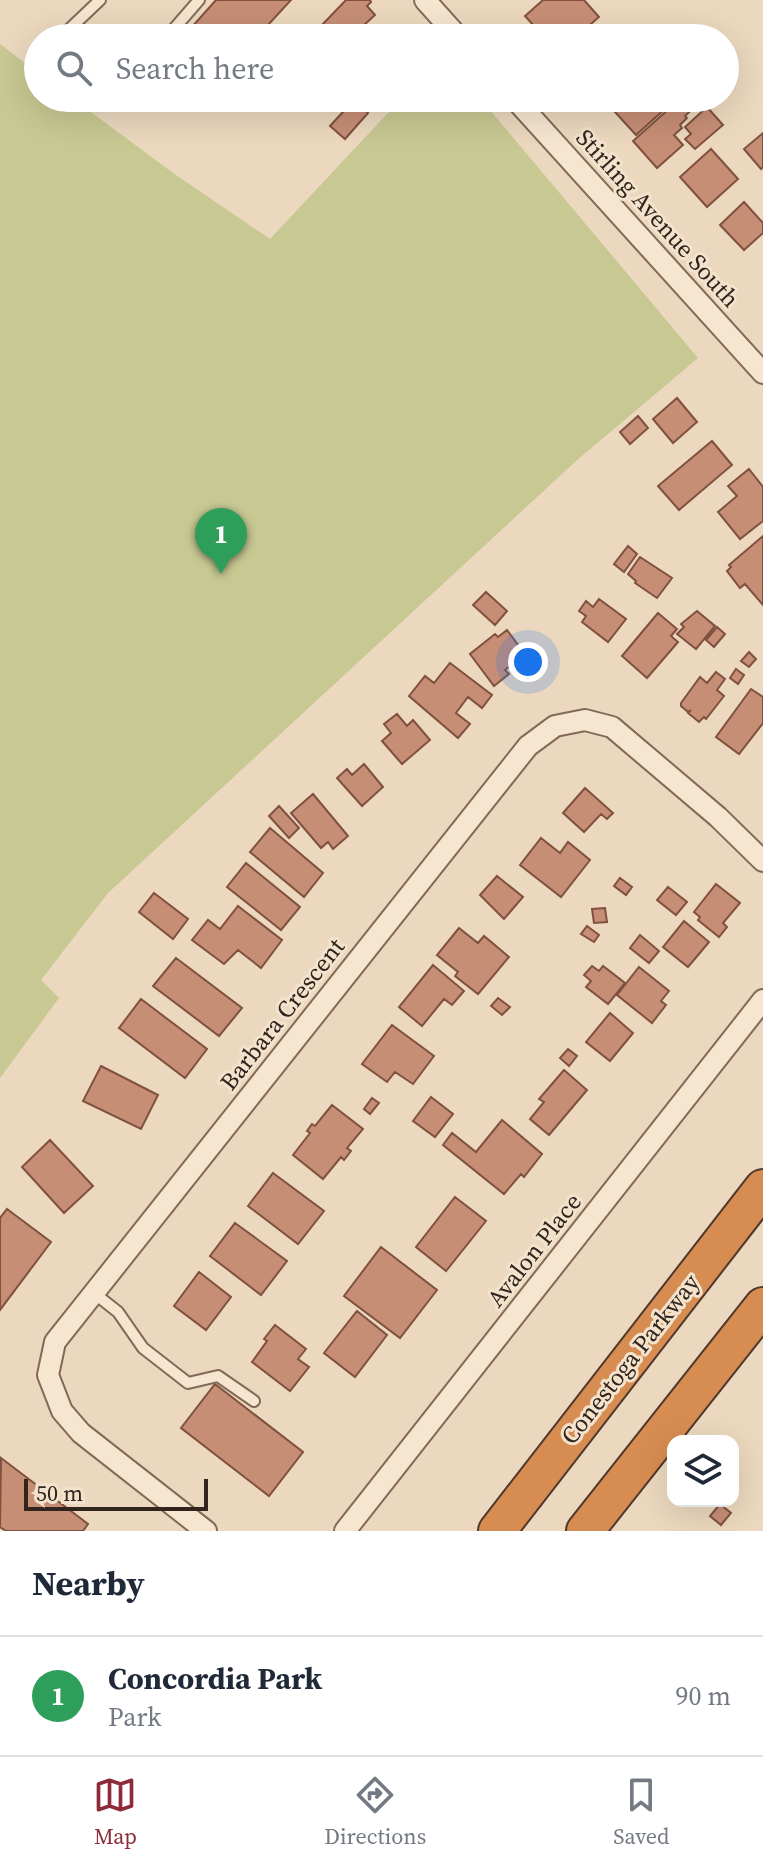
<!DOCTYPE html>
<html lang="en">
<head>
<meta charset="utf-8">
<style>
	body { margin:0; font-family:"Source Serif 4",serif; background:#f6f6f7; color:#1f2937 }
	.controls { position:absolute; right:24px; bottom:24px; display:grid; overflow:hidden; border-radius:16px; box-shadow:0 8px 32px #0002 }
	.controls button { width:72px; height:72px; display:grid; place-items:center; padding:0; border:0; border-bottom:2px solid #e0e1e3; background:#fff; color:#1f2937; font:40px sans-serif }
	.scale { position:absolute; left:24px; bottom:20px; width:184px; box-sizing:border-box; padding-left:8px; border:4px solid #32241c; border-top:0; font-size:22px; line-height:28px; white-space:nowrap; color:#32241c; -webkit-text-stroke:6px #f3e3cd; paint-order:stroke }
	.you { position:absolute; left:528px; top:662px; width:28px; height:28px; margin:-20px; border:6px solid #fff; border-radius:50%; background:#1a73e8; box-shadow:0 0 0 12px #1a73e833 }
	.badge { display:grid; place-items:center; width:52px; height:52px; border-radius:50%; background:#8d2b38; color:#fff; font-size:26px; font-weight:700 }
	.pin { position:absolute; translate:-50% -66px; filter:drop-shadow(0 2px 4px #0008) }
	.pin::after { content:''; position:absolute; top:42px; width:28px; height:24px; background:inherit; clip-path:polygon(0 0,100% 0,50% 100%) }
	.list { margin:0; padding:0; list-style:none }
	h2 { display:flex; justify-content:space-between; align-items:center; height:104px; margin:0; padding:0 32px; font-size:34px }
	h2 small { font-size:26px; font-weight:400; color:#747a83 }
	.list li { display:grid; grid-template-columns:52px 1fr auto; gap:24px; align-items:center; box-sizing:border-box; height:120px; padding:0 32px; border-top:2px solid #e0e1e3 }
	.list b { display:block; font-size:30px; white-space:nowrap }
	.list p { margin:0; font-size:26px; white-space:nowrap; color:#747a83 }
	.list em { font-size:26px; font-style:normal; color:#747a83 }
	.icon { flex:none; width:44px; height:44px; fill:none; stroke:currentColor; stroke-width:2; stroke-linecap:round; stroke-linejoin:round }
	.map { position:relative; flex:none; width:763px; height:1531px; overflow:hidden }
	.search { position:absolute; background:#fff; box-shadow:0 8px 32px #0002; left:24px; right:24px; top:24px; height:88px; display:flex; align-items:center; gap:20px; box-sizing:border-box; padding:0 28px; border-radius:44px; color:#747a83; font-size:30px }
	.sheet { height:224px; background:#fff }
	nav { display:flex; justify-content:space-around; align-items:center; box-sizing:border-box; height:112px; border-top:2px solid #e0e1e3; background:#fff; font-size:22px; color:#747a83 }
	nav a { display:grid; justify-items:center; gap:4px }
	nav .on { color:#8d2b38 }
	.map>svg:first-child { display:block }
</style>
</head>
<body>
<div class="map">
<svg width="763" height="1531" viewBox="0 0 763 1531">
	<rect width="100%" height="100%" fill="#ebd8be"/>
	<path fill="#c8c893" d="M0,44l38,29v25h34l101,75 97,66 132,-141h78l218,260 -122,103 -468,432 -67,87 18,18 -59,80z"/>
	<path fill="#c78e76" stroke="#80513f" stroke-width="2" d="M216,0h75l-35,38h-74z
		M346,0h24l1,2 -4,4 8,9 -25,23h-24l-8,-9z
		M543,0h41l15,17 -24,21h-30l-20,-22z
		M608,98h67l1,1 -40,36 -31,-34z
		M681,98h17l3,3 -16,15 2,2 -7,7 2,3 -8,7 9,10 -26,23 -24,-27z
		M354,100l14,13 -23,26 -15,-13z
		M707,107l16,18 -28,24 -10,-10 6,-5 -6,-7z
		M763,133v34l-2,2 -17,-20z
		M711,149l27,30 -31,28 -27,-30z
		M744,202l19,21v10l-19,17 -24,-25z
		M677,398l20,24 -24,21 -20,-24z
		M638,416l10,12 -18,16 -10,-12z
		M712,441l20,24 -53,45 -21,-24z
		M749,469l14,18v34l-23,18 -22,-27 19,-16 -9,-10z
		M763,536v69l-18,-21 -5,4 -13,-17 4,-4 -2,-2z
		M628,546l9,8 -13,18 -10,-8z
		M640,557l32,21 -15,20 -22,-15 1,-2 -8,-7z
		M486,592l21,19 -12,14 -22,-20z
		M599,599l27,20 -18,23 -26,-20 4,-6 -7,-5 7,-10 7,6z
		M697,611l18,15 -19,23 -19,-15 7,-7 -3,-3z
		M658,613l19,16 -6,7 7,6 -31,36 -25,-22z
		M717,627l8,7 -11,13 -8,-7z
		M507,630l18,24 -20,16 4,4 -15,12 -24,-32 25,-20 3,3z
		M749,652l7,7 -7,8 -8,-6z
		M450,663l42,32 -10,13 -14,-11 -12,16 14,11 -12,14 -49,-42 16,-20 9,7z
		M736,669l8,6 -6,9 -8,-6z
		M716,672l9,7 -8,11 7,6 -18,23 -2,-2 -5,5 -11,-9 3,-3 -3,2 -7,-6v-3l19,-26 7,6z
		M751,689l12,8v26l-24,31 -23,-17z
		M397,714l10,12 6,-6 17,20 -28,24 -20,-23 9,-8 -7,-9z
		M364,764l19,23 -21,19 -25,-28 10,-9 5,6z
		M585,788l28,25 -6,6 -6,-5 -17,18 -21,-19z
		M313,794l35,42 -15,13 -5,-7 -7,6 -30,-35z
		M279,806l20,22 -10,10 -20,-22z
		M270,828l53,45 -19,24 -54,-45z
		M541,838l19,15 8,-11 22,18 -29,37 -41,-32z
		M246,863l54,44 -19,23 -54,-43z
		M497,876l26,21 -19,22 -24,-24z
		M620,878l12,9 -6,8 -12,-9z
		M716,884l24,19 -17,20 4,4 -8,10 -21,-17 2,-3 -6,-5z
		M668,887l19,15 -11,13 -19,-15z
		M154,893l34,26 -15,20 -34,-27z
		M238,906l44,34 -21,28 -23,-18 -14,14 -32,-24 16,-20 12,9z
		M605,908l2,14 -13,1 -2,-14z
		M684,921l25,21 -21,25 -25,-20z
		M587,926l12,9 -5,7 -13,-8z
		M459,928l19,15 6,-7 25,21 -31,37 -23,-18 3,-4 -21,-17z
		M640,935l19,16 -10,12 -19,-15z
		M176,958l66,50 -23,28 -66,-50z
		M433,965l31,26 -12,14 -8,-6 -22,27 -23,-19z
		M592,966l7,5 4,-5 22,17 -17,21 -22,-17 5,-6 -7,-6z
		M639,967l30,24 -8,10 5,4 -14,18 -35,-28z
		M498,998l12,9 -8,8 -11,-9z
		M141,999l66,50 -22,29 -66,-50z
		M610,1013l23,20 -23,28 -24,-19z
		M392,1025l42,31 -21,28 -18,-12 -8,10 -25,-18z
		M568,1049l9,7 -8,10 -9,-8z
		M101,1066l57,29 -17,34 -58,-28z
		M564,1070l23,20 -38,45 -19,-16 14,-17 -5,-3z
		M431,1097l22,17 -18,23 -22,-16z
		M372,1098l7,5 -9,11 -6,-5z
		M332,1105l31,24 -16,19 4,3 -7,9 -3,-3 -18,22 -30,-24 17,-22 -3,-2 5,-7 3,2z
		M502,1120l40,34 -18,23 -3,-3 -17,20 -61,-49 9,-12 24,19z
		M50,1140l43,46 -29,27 -42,-46z
		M273,1173l51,38 -26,33 -50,-38z
		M455,1197l31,24 -40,50 -30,-24z
		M7,1209l44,33 -51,68v-92z
		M235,1223l52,38 -26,34 -51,-39z
		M381,1247l56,43 -37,48 -56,-42z
		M199,1272l32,25 -25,33 -32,-24z
		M357,1311l30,24 -32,42 -31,-24z
		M275,1325l31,24 -8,10 11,8 -19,24 -38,-29 15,-21 -3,-2z
		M215,1384l88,68 -34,44 -88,-68z
		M1,1458l87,66 -5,7h-77l-6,-4z
		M720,1504l11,9 -10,12 -11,-9z"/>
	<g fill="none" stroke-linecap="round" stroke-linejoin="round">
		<g stroke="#826958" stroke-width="14">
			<path id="service" d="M60,38l40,-38
				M166,38l33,-38
				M94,1293l24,19 25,36 45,35 30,-7 36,25"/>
		</g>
		<g stroke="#826958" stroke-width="24">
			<path id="minor" d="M425,0l34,38
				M514,98l249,275
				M206,1531l-125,-98 -19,-22 -14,-36 7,-33 473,-596 27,-20 30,-6 27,7 106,90 45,44
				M345,1531l418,-531"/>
		</g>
		<g stroke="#4f382c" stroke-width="40">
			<path id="motorway" d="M497,1531l266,-343
				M585,1531l178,-225"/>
		</g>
		<use href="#service" stroke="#f6e6d0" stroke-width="10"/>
		<use href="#minor" stroke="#f6e6d0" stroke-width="20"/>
		<use href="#motorway" stroke="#d78c51" stroke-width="36"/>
	</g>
	<g text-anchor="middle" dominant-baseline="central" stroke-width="6" stroke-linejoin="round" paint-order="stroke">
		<g font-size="24" fill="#32241c" stroke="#f3e3cd">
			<text transform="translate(658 218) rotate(48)">Stirling Avenue South</text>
			<text transform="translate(282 1014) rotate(-52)">Barbara Crescent</text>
			<text transform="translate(534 1250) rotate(-52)">Avalon Place</text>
			<text transform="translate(630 1359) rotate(-52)">Conestoga Parkway</text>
		</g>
	</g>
</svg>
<div class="controls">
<button><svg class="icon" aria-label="layers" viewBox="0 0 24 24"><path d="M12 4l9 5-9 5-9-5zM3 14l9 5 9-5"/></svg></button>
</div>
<div class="scale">50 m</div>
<div class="you"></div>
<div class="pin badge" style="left:221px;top:574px;background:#2e9e5b">1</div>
<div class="search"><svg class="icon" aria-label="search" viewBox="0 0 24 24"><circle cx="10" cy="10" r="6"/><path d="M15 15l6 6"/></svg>Search here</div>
</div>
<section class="sheet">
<h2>Nearby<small></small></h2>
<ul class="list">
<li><span class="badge" style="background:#2e9e5b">1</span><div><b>Concordia Park</b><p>Park</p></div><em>90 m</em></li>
</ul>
</section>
<nav>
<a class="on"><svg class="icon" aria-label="map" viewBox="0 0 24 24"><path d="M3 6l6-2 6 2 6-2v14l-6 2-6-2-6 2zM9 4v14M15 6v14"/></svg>Map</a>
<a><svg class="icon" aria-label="directions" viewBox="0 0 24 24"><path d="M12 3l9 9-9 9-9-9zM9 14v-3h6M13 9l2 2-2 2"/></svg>Directions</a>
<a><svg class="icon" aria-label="saved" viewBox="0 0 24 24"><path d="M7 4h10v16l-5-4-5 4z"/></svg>Saved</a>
</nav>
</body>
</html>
